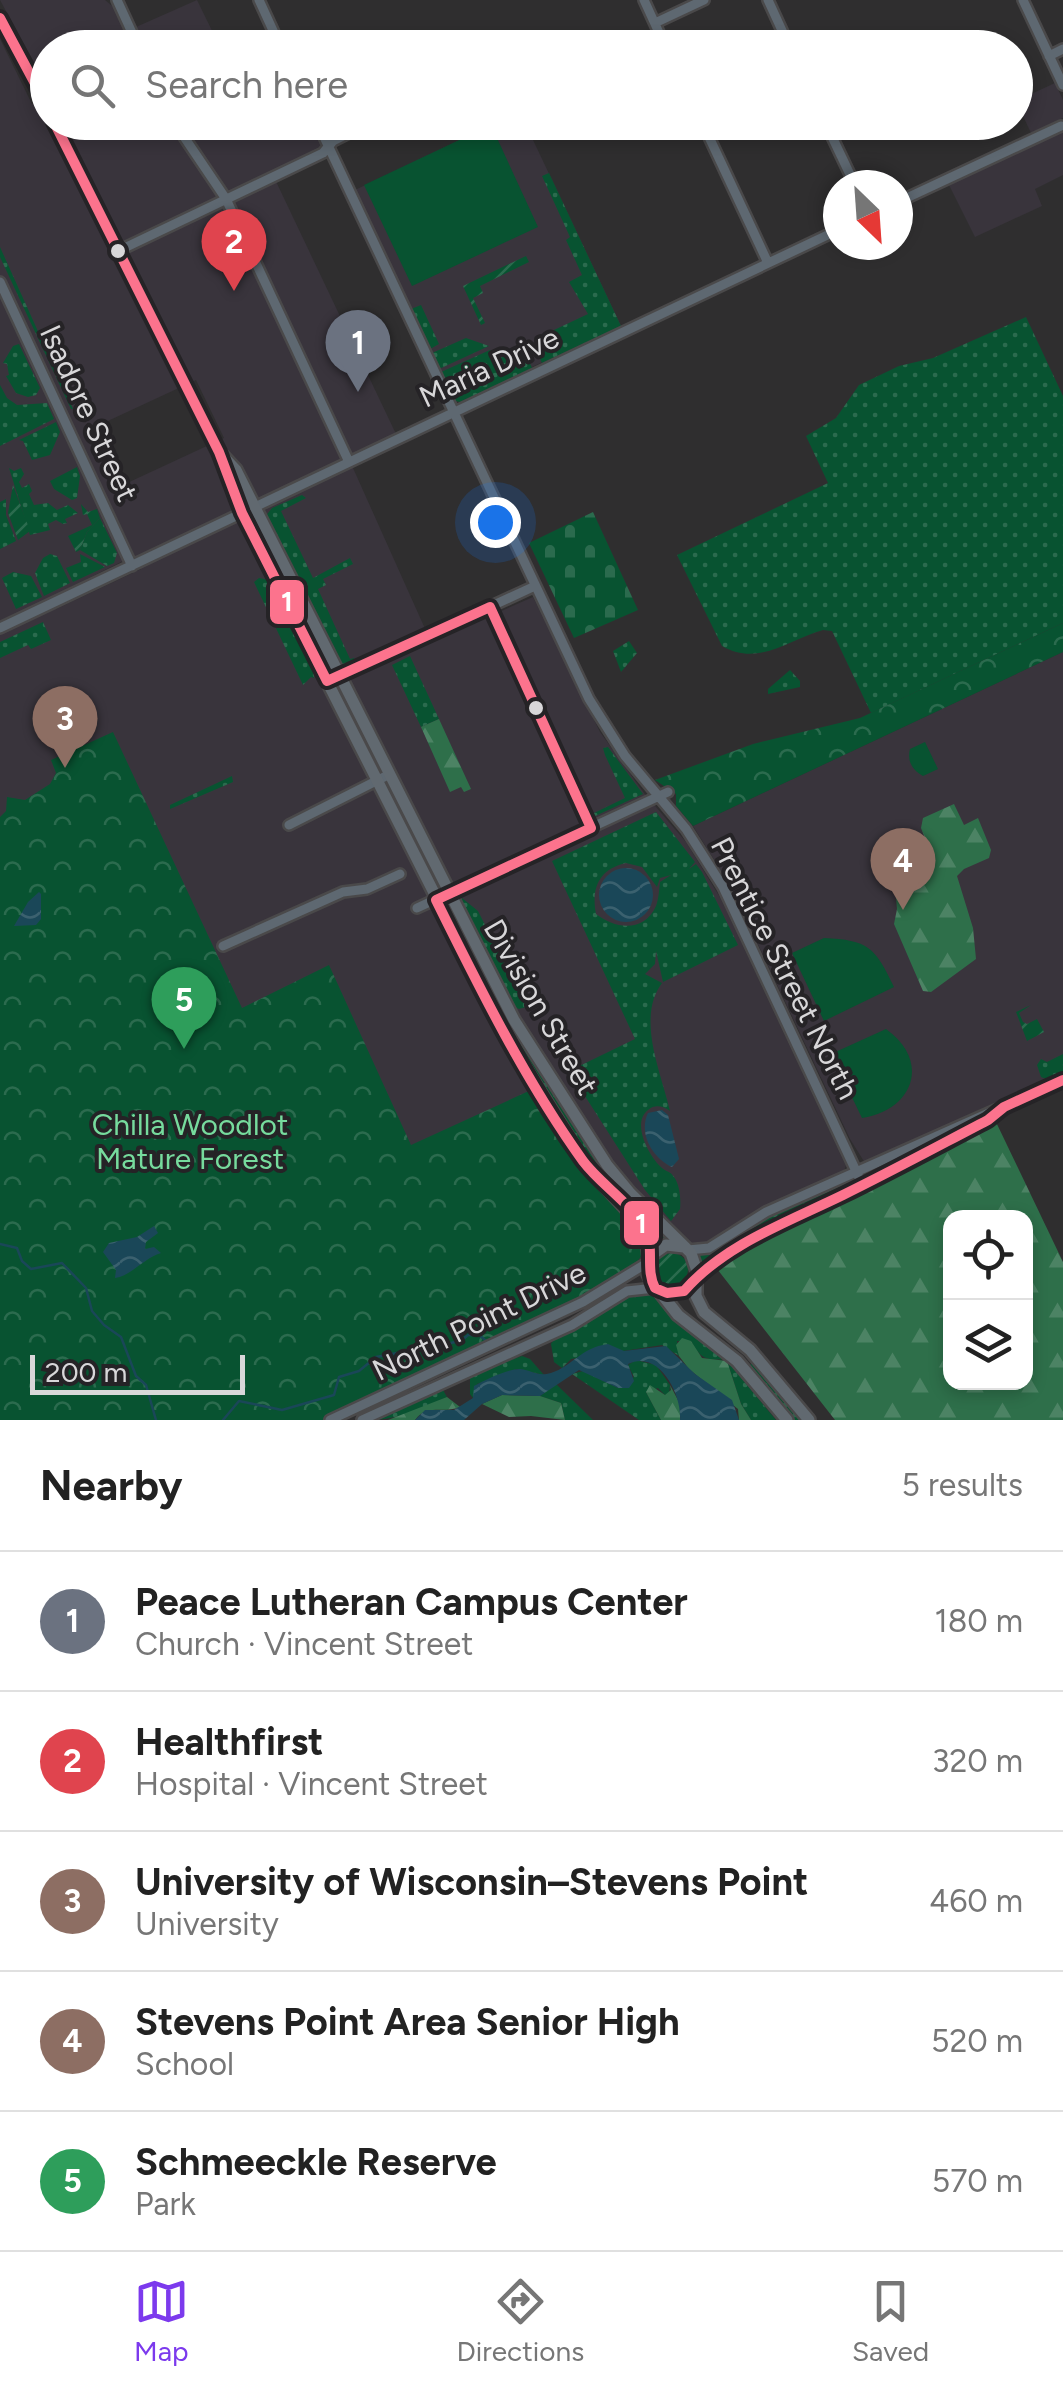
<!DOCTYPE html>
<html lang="en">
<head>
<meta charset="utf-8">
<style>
	body { margin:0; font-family:Figtree,sans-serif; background:#f6f6f6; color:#222 }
	.controls { position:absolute; right:30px; bottom:30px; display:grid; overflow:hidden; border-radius:20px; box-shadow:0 5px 15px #0003 }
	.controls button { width:90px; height:90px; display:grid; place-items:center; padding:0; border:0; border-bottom:2px solid #e0e0e0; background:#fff; color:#222; font:50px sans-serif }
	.compass { position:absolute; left:823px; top:170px; width:90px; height:90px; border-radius:50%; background:#fff; box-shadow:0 5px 15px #0003; rotate:155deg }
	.scale { position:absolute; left:30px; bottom:25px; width:215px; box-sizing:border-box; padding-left:10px; border:5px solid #d8d7d9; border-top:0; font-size:28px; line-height:35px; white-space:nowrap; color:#d8d7d9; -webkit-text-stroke:8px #252326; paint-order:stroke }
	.you { position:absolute; left:495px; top:522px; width:35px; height:35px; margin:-25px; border:8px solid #fff; border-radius:50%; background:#1a73e8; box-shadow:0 0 0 15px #1a73e833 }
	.badge { display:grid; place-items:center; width:65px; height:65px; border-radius:50%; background:#7c3aed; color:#fff; font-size:32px; font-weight:700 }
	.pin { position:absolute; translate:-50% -82px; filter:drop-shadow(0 2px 5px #0008) }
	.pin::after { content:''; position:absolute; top:52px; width:35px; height:30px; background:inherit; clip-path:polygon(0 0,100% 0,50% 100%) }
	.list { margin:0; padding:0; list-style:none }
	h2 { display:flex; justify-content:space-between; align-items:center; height:130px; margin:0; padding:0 40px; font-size:42px }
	h2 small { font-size:32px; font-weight:400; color:#767676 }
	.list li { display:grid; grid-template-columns:65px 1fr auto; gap:30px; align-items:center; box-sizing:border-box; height:140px; padding:0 40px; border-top:2px solid #e0e0e0 }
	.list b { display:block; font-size:38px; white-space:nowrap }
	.list p { margin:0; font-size:32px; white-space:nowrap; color:#767676 }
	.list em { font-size:32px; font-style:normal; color:#767676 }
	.icon { flex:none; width:55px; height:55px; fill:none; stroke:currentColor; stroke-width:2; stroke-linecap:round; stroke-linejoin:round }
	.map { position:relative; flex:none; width:1063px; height:1420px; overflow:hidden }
	.search { position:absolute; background:#fff; box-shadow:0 5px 15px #0003; left:30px; right:30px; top:30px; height:110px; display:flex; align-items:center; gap:25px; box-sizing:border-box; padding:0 35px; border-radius:55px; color:#767676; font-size:38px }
	.sheet { height:830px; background:#fff }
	nav { display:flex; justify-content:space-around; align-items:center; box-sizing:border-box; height:140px; border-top:2px solid #e0e0e0; background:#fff; font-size:28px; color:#767676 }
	nav a { display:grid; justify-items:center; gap:5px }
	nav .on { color:#7c3aed }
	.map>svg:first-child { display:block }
</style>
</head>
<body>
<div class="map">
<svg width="1063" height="1420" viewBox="0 0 1063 1420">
	<defs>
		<pattern id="grass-dots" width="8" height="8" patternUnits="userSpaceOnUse" patternTransform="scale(2.5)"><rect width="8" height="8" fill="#085331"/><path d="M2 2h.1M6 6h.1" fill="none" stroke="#2b6b4e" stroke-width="1.8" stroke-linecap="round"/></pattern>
		<pattern id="forest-firs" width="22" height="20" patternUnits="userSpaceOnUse" patternTransform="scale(2.5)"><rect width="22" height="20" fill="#2e6f4a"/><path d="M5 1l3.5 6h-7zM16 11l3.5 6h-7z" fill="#4c8364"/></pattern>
		<pattern id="cemetery-stones" width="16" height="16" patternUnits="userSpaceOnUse" patternTransform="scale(2.5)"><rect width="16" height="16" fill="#085331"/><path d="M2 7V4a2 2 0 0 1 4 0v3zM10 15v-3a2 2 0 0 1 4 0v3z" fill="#2b6b4e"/></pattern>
		<pattern id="park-crowns" width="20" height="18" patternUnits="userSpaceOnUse" patternTransform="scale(2.5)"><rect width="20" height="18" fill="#085331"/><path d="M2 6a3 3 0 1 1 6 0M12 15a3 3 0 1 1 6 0" fill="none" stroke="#2b6b4e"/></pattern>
		<pattern id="garden-furrows" width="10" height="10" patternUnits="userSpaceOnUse" patternTransform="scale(2.5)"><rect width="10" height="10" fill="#085331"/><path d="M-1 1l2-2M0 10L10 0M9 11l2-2" fill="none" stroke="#2b6b4e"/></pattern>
		<pattern id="water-waves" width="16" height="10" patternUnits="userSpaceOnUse" patternTransform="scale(2.5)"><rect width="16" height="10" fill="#1a4758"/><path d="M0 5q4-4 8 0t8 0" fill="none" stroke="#3b616f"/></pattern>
	</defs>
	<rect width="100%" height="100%" fill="#2f2e2f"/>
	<path fill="#39343c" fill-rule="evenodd" d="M0,0h105l12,10 10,21 70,-31 23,47 -172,1 -1,38z
		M0,39l32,65 15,-8 1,26 264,1 10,24 -50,26 124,261 -42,21 -1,13 78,174 102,-45 67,135 44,61 42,49 35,57 125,267 -3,7 -80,35 -57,36 -49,2 -14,12 -643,162zM196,380l28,58 -99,46 -28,-58zM77,434l64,135 -85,40 -5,-12 72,-36 -56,-122z
		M1055,83l8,17v18l-32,15 -15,-32z
		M495,123h30l97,205 -8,1 -158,73 -101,-212z
		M1063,130v45l-28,14 7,17 -67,31 -26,-52z
		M1063,652v419l-198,92 -15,-24 -120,-254 -37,-59z"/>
	<path fill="url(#grass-dots)" fill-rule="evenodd" d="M549,173l72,153 -79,37 -7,-15 5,-3 -3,-7 51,-24 -19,-32 13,-7 -16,-35 4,-3 -28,-61z
		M0,247l73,162h-2l-71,-152z
		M421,305l18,39 -9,5 -19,-40z
		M1026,317l37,79v227l-192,90 -39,-82 -9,-1c-35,10 -65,37 -101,16l-45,-91 151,-72 -22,-47 30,-18 23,-33 40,-19 34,-8z
		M466,338l23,8 -50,23 -7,-16z
		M19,344l21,44 -4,7 -8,2 -12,-4 -10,-17 3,-1 -2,-11 -4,-1 10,-17z
		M523,348l9,20 -72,34 -5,-1 -14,-29 49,-22 8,9z
		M0,385l7,13 10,7 30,-2 7,16 -54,27z
		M56,422l4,10 -10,23 -18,5 -9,-19 -4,-1z
		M77,467l3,9 -3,22 -5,2 -18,-11 -4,-8z
		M9,468l5,3 7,-3 3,6 -5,8 3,6 7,-4 3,7 -3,3 5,11 14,-2 9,7 11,-5 10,8 -13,6 2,4 -4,1 -7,-4 -8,4 2,6 -20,5z
		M302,495l4,3 -25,13 32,67 37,-20 3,6 -30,15 3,6 -8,4 32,70 4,-1 2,4 -13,6 -78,-151 7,-9z
		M6,499v16l10,26 -16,8v-47z
		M100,518l17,35 -3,10 -7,3 -27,-16 7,-18z
		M50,554l7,2 13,27 -26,13 -9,-23 8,-15z
		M80,554l25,13 -32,15 -7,-14 15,-6z
		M13,572l18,4 11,21 -26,12 -14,-31z
		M259,578l10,2 44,90 1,8 -3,-1 -8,8 -49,-103z
		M43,622l8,18 -20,9 -3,-4 -28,13v-16z
		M629,641l8,12 -16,19 -8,-21z
		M410,656l29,63 -18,8 -29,-62z
		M790,670l10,11v6l-32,7v-5z
		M608,747l35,47 -50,23 -6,-7 5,4 33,-16 -20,-43 -2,-7z
		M232,776l1,6 -63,27v-4z
		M656,812l39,50 -6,7 7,-5 6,8 36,73 -75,37 -7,-31 -1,13 -10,10 17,9c-26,35 -1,89 8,128 -7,-5 -15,-7 -22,-1 -17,13 1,47 14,58 6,5 7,2 12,9 6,8 7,23 6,32l-9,12 -26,-31 -76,-119 66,-32 -83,-178zM626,863l16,4 15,20 3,-9 11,-3 -11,7c-1,7 -1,16 -4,24 -12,27 -41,23 -60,8 -5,-26 3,-45 30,-51z
		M462,898l16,13 48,96 -7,2 -6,-3 -53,-102z
		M513,1027l40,63 121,150 -19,7 -6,-21 -51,-53 -84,-133z
		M1063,1054v19l-14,7 -8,-3 -4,-12 4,-6 6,3z
		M844,1183l1,4 -75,35 -57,35 -12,11 -5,-14 16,-2 48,-32z
		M643,1293l15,4 67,62c-19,2 -25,-1 -34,-18h-14l2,15 -17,-11 -91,14 -9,9 -8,-6 -3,-18c7,-12 77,-50 92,-51z
		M522,1356l8,3 14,16 -27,-6 -40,15 -4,14 -3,-4v-19z
		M636,1360l20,5 14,20 -1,9 -4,1 -7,-7 -12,4 15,28h-22l-67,-46 11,-3 35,17 16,-11 -6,-12z
		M727,1361l49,59h-25l-10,-16z
		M755,1361l48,59h-11l-44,-53z
		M556,1384l37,36h-28l-4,-17 -21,-7z
		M443,1390l4,7c-25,11 -49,23 -77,23z"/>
	<path fill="url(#forest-firs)" fill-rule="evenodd" d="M439,719l32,70 -7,3 -3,-5 -11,5 -29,-65z
		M954,804l10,21 14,-7 13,32 -2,8 -25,11 -7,7 16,52 3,31 -45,33 -8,-1 -29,-67 3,-15 -5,-54c12,-7 25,1 33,-17l-4,-10 2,-10z
		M995,1120l68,142v158h-228l-121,-155zM950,1218h76v164h-76z
		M682,1338l9,3 11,17 25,3 14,43 10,16h-12l-1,-11 -49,-40 -10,-13 -3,-11z
		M650,1385l15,10 6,-5 -1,-5 10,19v16h-19l-15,-28z
		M502,1395l38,1 21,7 4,17 -34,-4 -22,1 -27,-13z
		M447,1397l13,10c-17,7 -33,-4 -45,13h-27z"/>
	<path fill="url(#cemetery-stones)" d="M593,512l45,98 -64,28 -45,-95z"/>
	<path fill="url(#park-crowns)" d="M1063,623v29l-370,174 -17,-20v-12l-21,-14 98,-36 107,-26z
		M113,732l129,276 87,-43 82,180 120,-55 54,78 55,62 5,21 -14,19 -189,97 -112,53h-330v-603l6,-6 1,-14 18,3 25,-16 6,-11 -5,-13z"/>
	<path fill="url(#garden-furrows)" d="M526,256l3,6 -49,24 3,7 -10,5 12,25 -4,2 -18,-39z
		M13,485l17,46 -12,9 -10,-27z
		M81,504l7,8 9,-3 3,9 -13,14 -7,18 -4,2 -8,-16 24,-11 -5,-11 -4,1z
		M1031,1005l-12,8 4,9 4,2 10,-5 7,13 -17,9 -11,-29z
		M656 1269a16 16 0 1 1 32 0a16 16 0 1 1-32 0Z"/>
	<path fill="#085331" d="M491,125l47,102 -126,59 -48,-101z
		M925,742l13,27 -15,7c-11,-6 -16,-15 -13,-27z
		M824,938c44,2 51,9 70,49l-70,34 -32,-68z
		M886,1029c45,32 28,81 -24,89l-31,-64z"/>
	<path fill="url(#water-waves)" d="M599 895a27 27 0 1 1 54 0a27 27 0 1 1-54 0Z
		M39,892l2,2v25l-5,6 -22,1 14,-24z
		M662,1110l6,5 11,44 -7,8c-19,-9 -34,-33 -24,-54z
		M154,1226l4,7 -12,9 -1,7 9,-2 7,6c-17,5 -30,23 -46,25l1,-8 -13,-18 6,-9 28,-6z
		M608,1344l16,7 42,-5 29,28 37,26 7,20h-59c2,-26 -21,-71 -52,-56l6,17 -5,7h-11l-39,-18 -39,26 -38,-1 -20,9 -18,16h-49l10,-10h29l19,-12 1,-12c11,-6 33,-17 46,-17 12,1 17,8 31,4 22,-7 29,-25 57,-29z"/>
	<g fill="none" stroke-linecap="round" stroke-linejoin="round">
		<path stroke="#1a4758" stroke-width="2.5" d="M0,1244l17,4 5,13 9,8 31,-6 24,25 6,23 12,14 17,12 15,39 10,9 10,35
			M223,1420l16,-19 43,9 52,-15 5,-18 20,-6 17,-14 85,-16 7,-6h11l11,9"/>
		<g stroke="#4a494a" stroke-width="14">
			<path id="minor" d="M117,0l22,48
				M259,0l22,48
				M644,0l22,48
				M768,0l22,48
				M1023,0l40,85
				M655,23l49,-23
				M1049,56l14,-7
				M174,122l52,77 123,263
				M317,122l272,577 36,57 61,73 37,58 140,299
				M702,122l66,141
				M825,122l30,63
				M898,202l163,-76
				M118,251l205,-98 10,-12 38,-19
				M0,282l132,284
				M0,628l838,-398
				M338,677l197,-91
				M289,825l99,-50
				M417,908l251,-116
				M223,946l120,-54 24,-3 33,-15
				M688,1250l21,-2 57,-36 297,-132
				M698,1274l42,-28 136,-67 122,-67
				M330,1420l253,-118 64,-39
				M362,1420l210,-95 55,-34 28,-3"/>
		</g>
		<g stroke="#4a494a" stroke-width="16">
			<path id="major" d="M0,18l48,91
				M54,122l165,330 23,61 271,536 72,115 61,66 3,27
				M222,455l14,15 278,550 93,145 23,28 61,60 7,21c-8,19 -26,23 -43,14l-7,-14 1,-17 17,-12 18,2
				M696,1279v17l8,16 46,38 59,70
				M660,1292l18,23 59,46 50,59"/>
		</g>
		<use href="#minor" stroke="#5e6871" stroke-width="9"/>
		<use href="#major" stroke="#616970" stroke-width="11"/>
		<g stroke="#252326" stroke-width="18">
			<path id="bus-1" d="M0,18l48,90
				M54,122l165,330 23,61 85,168 163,-74 101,221 -155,72c44,89 89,180 147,261 18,24 47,41 62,68 10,18 0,40 10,59l12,5 17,-2c41,-47 104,-69 159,-96 49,-24 97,-50 145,-75l16,-13 59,-27"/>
		</g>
		<use href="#bus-1" stroke="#fc738d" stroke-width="10"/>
	</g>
	<g fill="#d8d7d9" stroke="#252326" stroke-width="4">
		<circle cx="118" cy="251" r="9"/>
		<circle cx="536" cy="708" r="9"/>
	</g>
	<g text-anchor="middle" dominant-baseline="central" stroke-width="8" stroke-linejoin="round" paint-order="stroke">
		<g font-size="30" fill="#d8d7d9" stroke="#252326">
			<text transform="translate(489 367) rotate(-25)">Maria Drive</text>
			<text transform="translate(89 413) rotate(65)">Isadore Street</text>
			<text transform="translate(785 968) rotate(63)">Prentice Street North</text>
			<text transform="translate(541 1007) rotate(60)">Division Street</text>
			<text transform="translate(479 1321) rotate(-26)">North Point Drive</text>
		</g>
		<g font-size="30" fill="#76db9d" stroke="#252326">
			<text x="190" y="1124">Chilla Woodlot<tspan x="190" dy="34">Mature Forest</tspan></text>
		</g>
	</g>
	<g stroke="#252326" stroke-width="4">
		<rect x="268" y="578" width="38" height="48" rx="10" fill="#fc738d"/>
		<rect x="622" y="1199" width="39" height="48" rx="10" fill="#fc738d"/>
	</g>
	<g font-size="28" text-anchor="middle" font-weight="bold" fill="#fff">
		<text x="287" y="611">1</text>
		<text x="641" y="1233">1</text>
	</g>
</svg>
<div class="controls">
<button><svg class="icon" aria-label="locate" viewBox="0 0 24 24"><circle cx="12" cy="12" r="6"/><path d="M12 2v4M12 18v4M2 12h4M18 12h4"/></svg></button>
<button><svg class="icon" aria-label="layers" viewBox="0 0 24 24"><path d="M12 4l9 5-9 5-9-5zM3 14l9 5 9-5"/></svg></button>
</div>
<svg class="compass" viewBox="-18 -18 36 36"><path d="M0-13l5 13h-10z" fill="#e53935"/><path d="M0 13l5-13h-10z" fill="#767676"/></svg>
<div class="scale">200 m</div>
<div class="you"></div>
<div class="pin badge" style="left:358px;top:392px;background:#6b7280">1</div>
<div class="pin badge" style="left:234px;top:291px;background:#e0444e">2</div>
<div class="pin badge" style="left:65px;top:768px;background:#8d6e63">3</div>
<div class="pin badge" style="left:903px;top:910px;background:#8d6e63">4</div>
<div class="pin badge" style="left:184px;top:1049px;background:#2e9e5b">5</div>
<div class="search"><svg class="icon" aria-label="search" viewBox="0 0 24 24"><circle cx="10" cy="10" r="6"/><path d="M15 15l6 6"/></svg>Search here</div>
</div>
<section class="sheet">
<h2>Nearby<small>5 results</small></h2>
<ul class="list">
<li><span class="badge" style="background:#6b7280">1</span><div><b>Peace Lutheran Campus Center</b><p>Church · Vincent Street</p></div><em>180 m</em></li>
<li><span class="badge" style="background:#e0444e">2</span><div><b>Healthfirst</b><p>Hospital · Vincent Street</p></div><em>320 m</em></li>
<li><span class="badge" style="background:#8d6e63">3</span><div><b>University of Wisconsin–Stevens Point</b><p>University</p></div><em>460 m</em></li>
<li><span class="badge" style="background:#8d6e63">4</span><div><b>Stevens Point Area Senior High</b><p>School</p></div><em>520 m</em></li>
<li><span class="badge" style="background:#2e9e5b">5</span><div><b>Schmeeckle Reserve</b><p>Park</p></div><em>570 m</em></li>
</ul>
</section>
<nav>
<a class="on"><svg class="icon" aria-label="map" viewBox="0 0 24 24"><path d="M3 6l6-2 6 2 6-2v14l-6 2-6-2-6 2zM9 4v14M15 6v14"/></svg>Map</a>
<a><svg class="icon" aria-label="directions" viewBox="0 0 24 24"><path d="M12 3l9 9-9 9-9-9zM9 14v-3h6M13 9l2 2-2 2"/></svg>Directions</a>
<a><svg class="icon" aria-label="saved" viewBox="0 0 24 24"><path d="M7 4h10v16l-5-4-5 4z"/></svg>Saved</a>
</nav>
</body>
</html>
